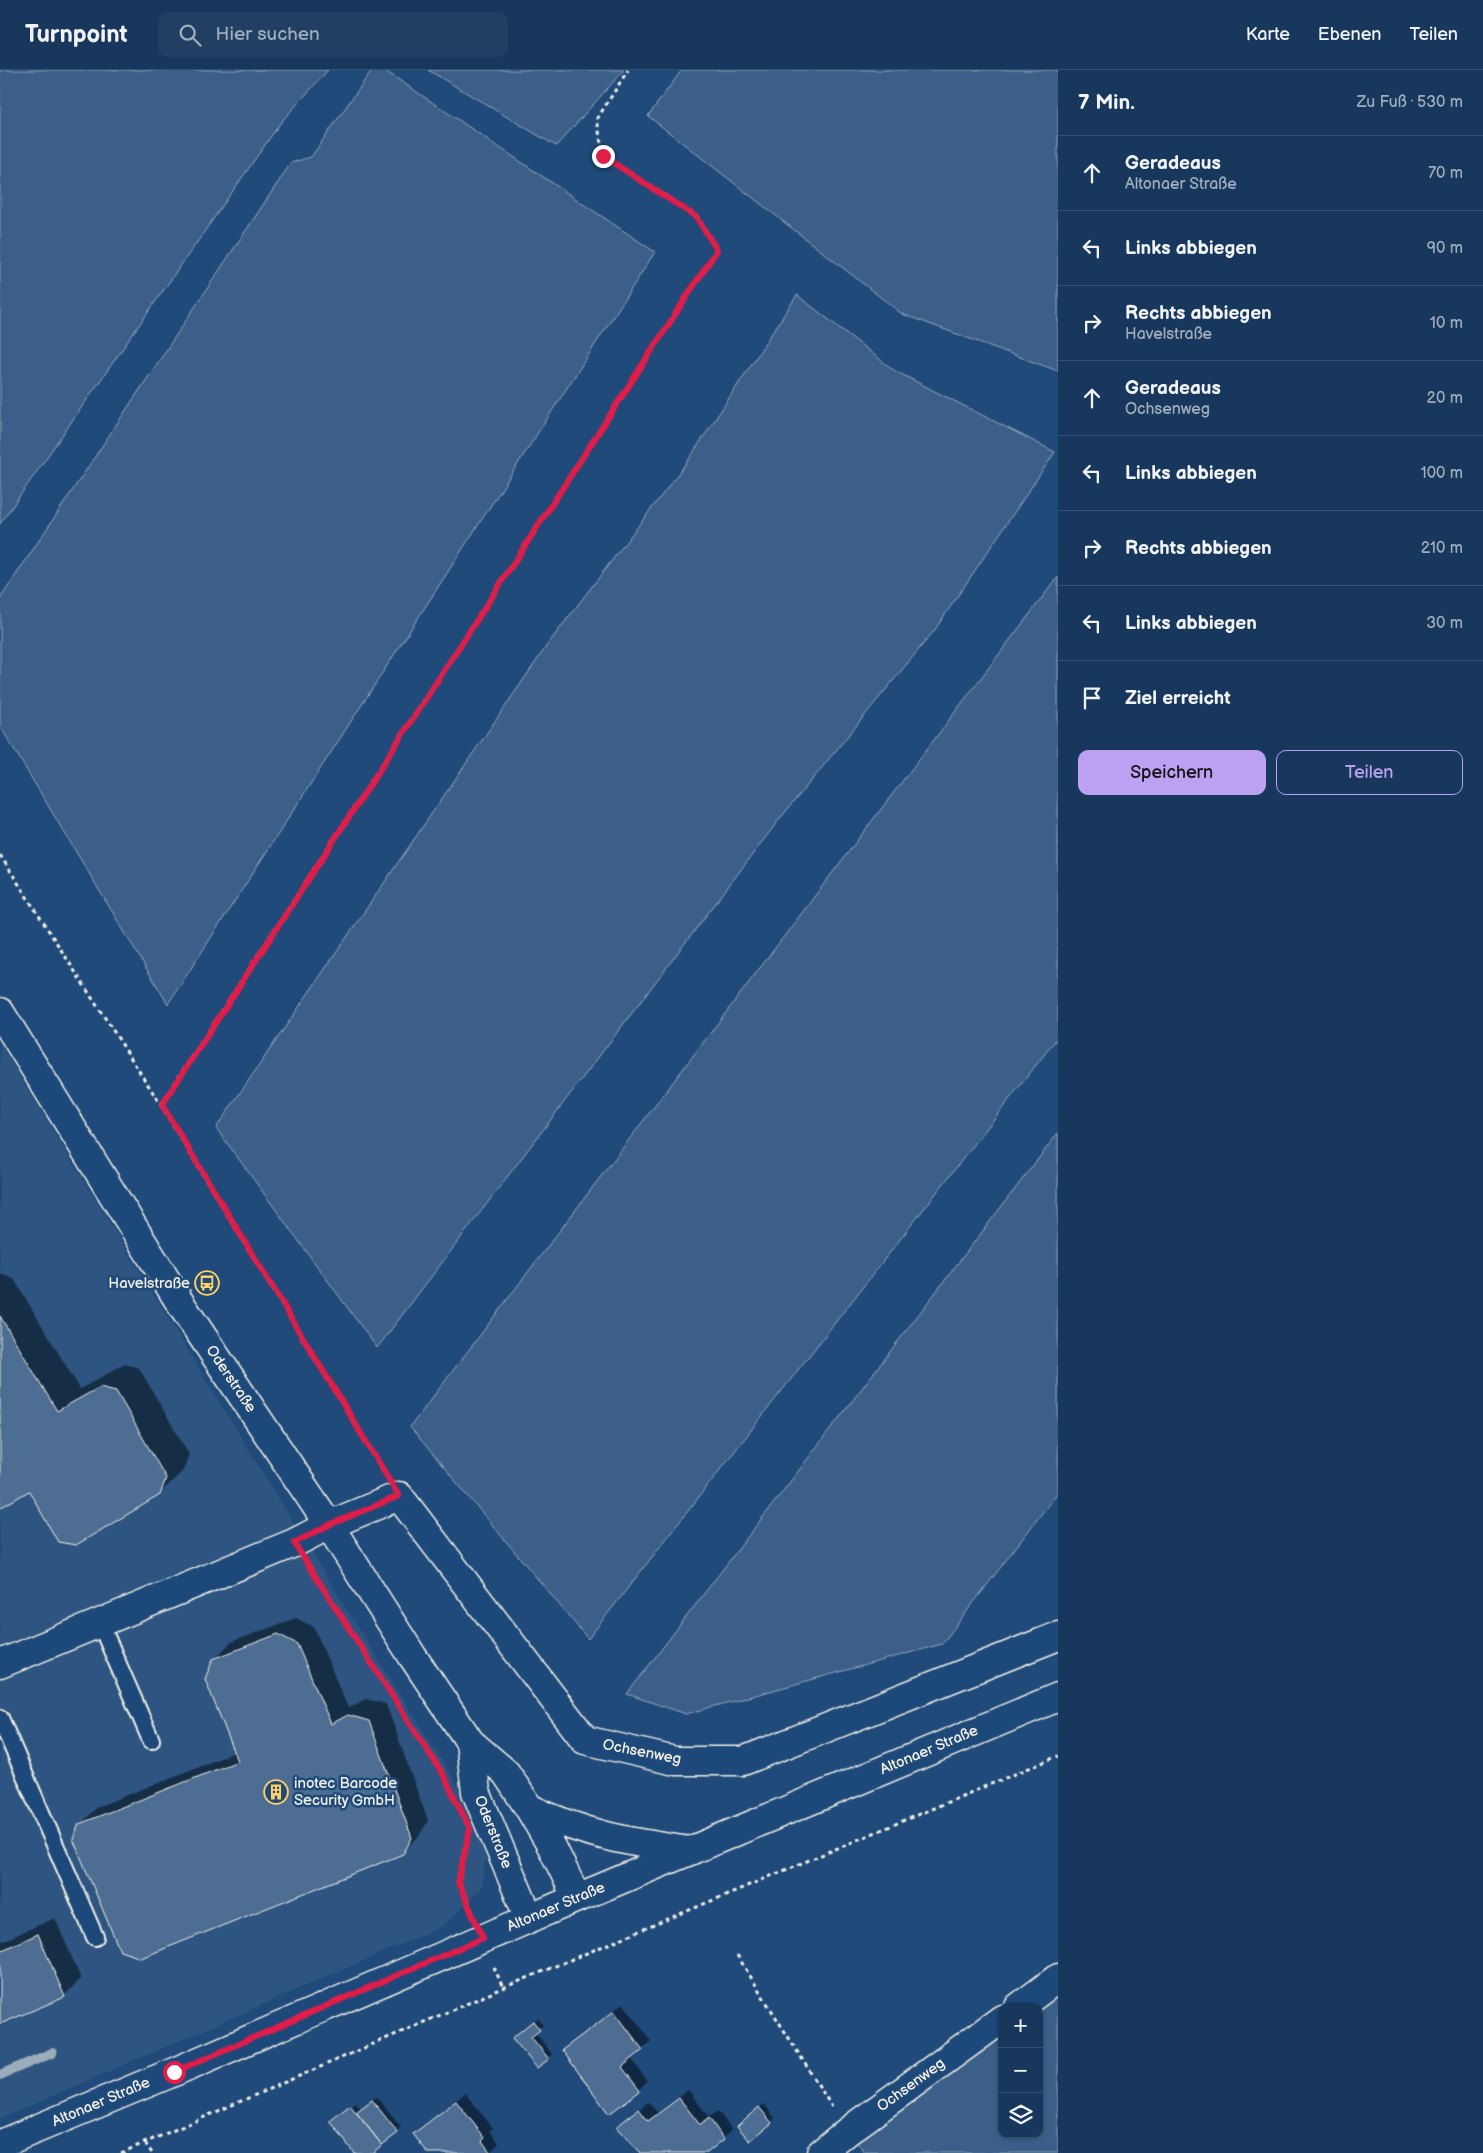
<!DOCTYPE html>
<html lang="de">
<head>
<meta charset="utf-8">
<style>
	body { margin:0; font-family:"Balsamiq Sans",sans-serif; background:#203f62; color:#f1f3f6 }
	.controls { position:absolute; right:15px; bottom:15px; display:grid; overflow:hidden; border-radius:10px; box-shadow:0 1px 4px #0004 }
	.controls button { width:45px; height:45px; display:grid; place-items:center; padding:0; border:0; border-bottom:1px solid #365272; background:#17385c; color:#f1f3f6; font:25px sans-serif }
	.stop { position:absolute; width:15px; height:15px; margin:-11px; border:4px solid #e11d48; border-radius:50%; background:#fff }
	.stop.end { background:#e11d48; border-color:#fff; box-shadow:0 1px 5px #0008 }
	.list { margin:0; padding:0; list-style:none }
	h2 { display:flex; justify-content:space-between; align-items:center; height:65px; margin:0; padding:0 20px; font-size:21px }
	h2 small { font-size:16px; font-weight:400; color:#9eacbb }
	.list li { display:grid; grid-template-columns:32px 1fr auto; gap:15px; align-items:center; box-sizing:border-box; height:75px; padding:0 20px; border-top:1px solid #365272 }
	.list b { display:block; font-size:19px; white-space:nowrap }
	.list p { margin:0; font-size:16px; white-space:nowrap; color:#9eacbb }
	.list em { font-size:16px; font-style:normal; color:#9eacbb }
	.actions { display:flex; gap:10px; padding:15px 20px }
	.actions a { flex:1; padding:11px 0; border:1px solid #bca0f2; border-radius:10px; text-align:center; font-size:18px; color:#bca0f2 }
	.actions .main { background:#bca0f2; color:#111 }
	.icon { flex:none; width:28px; height:28px; fill:none; stroke:currentColor; stroke-width:2; stroke-linecap:round; stroke-linejoin:round }
	.map { position:relative; flex:none; width:1058px; height:2083px; overflow:hidden }
	header { display:flex; align-items:center; gap:30px; box-sizing:border-box; height:70px; padding:0 25px; background:#17385c; border-bottom:1px solid #365272 }
	header strong { font-size:24px }
	nav { display:flex; gap:28px; margin-inline-start:auto; font-size:18px }
	.search { width:350px; height:45px; background:#203f62; display:flex; align-items:center; gap:12px; box-sizing:border-box; padding:0 18px; border-radius:10px; color:#9eacbb; font-size:19px }
	main { display:flex }
	aside { flex:1; background:#17385c }
	.map>svg:first-child { display:block }
</style>
</head>
<body>
<header>
<strong>Turnpoint</strong>
<div class="search"><svg class="icon" aria-label="search" viewBox="0 0 24 24"><circle cx="10" cy="10" r="6"/><path d="M15 15l6 6"/></svg>Hier suchen</div>
<nav><a>Karte</a><a>Ebenen</a><a>Teilen</a></nav>
</header>
<main>
<div class="map">
<svg width="1058" height="2083" viewBox="0 0 1058 2083">
	<rect width="100%" height="100%" fill="#1f4a7a"/>
	<filter id="ink" filterUnits="userSpaceOnUse"><feTurbulence type="fractalNoise" baseFrequency=".02" numOctaves="2"/><feDisplacementMap in="SourceGraphic" scale="10" xChannelSelector="R" yChannelSelector="G"/><feConvolveMatrix kernelMatrix="1 2 1 2 8 2 1 2 1" color-interpolation-filters="sRGB"/></filter>
	<g filter="url(#ink)">
		<path fill="#2d5581" d="M0,974l344,561 122,194 20,59 -5,31 -38,37 -443,193z"/>
		<path fill="#3a5f88" stroke="#97a8b8" d="M0,0h328l-47,52 -281,402z
			M372,0h12l271,182 -487,752 -168,-278v-127l291,-436 20,-6z
			M428,0h196l-68,76z
			M682,0h376v301l-156,-57 -254,-198z
			M797,225l98,76 160,81 -121,179 -156,190 -401,527 -161,-220 332,-484 139,-182z
			M1058,507v460l-470,602 -178,-212z
			M1058,1063v359l-116,152 -256,70 -59,-20z
			M1058,1908v175h-193l-17,-22 154,-112v115h37v-127z"/>
		<path fill="#0007" d="M0,1203l14,6 66,110 44,-25 15,4 50,86 -6,17 -24,23 -129,-4 -30,17z
			M296,1548l18,9 34,81 18,-9 20,5 42,117 -9,15 -17,17 -322,-28 17,-18 138,-55 -21,-93 17,-17z
			M55,1848l26,61 -17,17 -64,27v-81z
			M623,1933l28,38 -20,17 16,23 -8,9 -76,-39z
			M538,1948l5,7 -8,7 17,22 -4,4 -30,-24z
			M688,2020l21,27 9,-6 14,19 -28,23h-62l-24,-26 30,-25 10,11z
			M465,2023l28,35 -3,3 9,12 -10,10h-60l-14,-18z
			M377,2027l24,31 -31,25h-14l-21,-36 20,-15 6,7z
			M764,2034l11,14 -4,4h-29z"/>
		<g fill="none" stroke-linecap="round" stroke-linejoin="round">
			<path stroke="#9cacbb" stroke-width="10" d="M0,2005l52,-22"/>
		</g>
		<path fill="#4d6e92" stroke="#f4f1e8" d="M0,1246l57,95 43,-24 16,4 50,87 -6,17 -84,50 -18,-3 -29,-51 -29,17z
			M278,1564l19,10 34,80 17,-9 21,6 43,117 -9,16 -262,104 -21,-7 -47,-112 6,-15 159,-63 -33,-82 8,-20z
			M38,1864l27,63 -65,27v-73z
			M614,1941l29,39 -21,17 18,24 -31,23 -47,-64z
			M533,1951l7,9 -9,7 18,22 -12,9 -25,-30z
			M679,2028l21,27 9,-7 15,21 -17,14h-67l-24,-26 23,-18 9,12z
			M372,2030l26,33 -16,12 -26,-33z
			M456,2031l29,37 -3,3 9,12h-63l-15,-19z
			M350,2035l32,40 -10,8h-18l-24,-32z
			M759,2037l13,16 -22,18 -13,-15z"/>
		<g fill="none" stroke-linecap="round" stroke-linejoin="round">
			<g stroke="#f4f1e8" stroke-width="20">
				<path id="lane" d="M100,1553l51,117
					M0,1648l95,219"/>
			</g>
			<g stroke="#f4f1e8" stroke-width="31">
				<path id="street" d="M0,942l182,294 147,219 84,132 57,85 36,31 23,35 23,39 25,51
					M0,1594l294,-121 35,-18 70,-29 186,244 90,21h68l315,-125
					M470,1672l6,50 53,126
					M529,1738c55,27 101,34 161,43
					M1019,1937l39,-29
					M821,2083l27,-22 154,-112"/>
			</g>
			<g stroke="#f4f1e8" stroke-width="31">
				<path id="secondary" d="M0,2074l174,-72 403,-174 481,-201"/>
			</g>
			<path stroke="#f4f1e8" stroke-width="3" stroke-dasharray="4 4" stroke-linecap="butt" d="M0,785l161,250 222,365
				M161,1035l556,-855 -20,-33 -94,-61 -6,-37 31,-49
				M310,1498l131,203
				M465,1778l-7,34 14,30
				M737,1885l95,152
				M494,1897l9,21
				M145,2073l7,10
				M121,2083l382,-165 555,-232"/>
			<use href="#lane" stroke="#1f4a7a" stroke-width="16"/>
			<use href="#street" stroke="#1f4a7a" stroke-width="28"/>
			<use href="#secondary" stroke="#1f4a7a" stroke-width="28"/>
		</g>
	</g>
	<g fill="none" stroke-linecap="round" stroke-linejoin="round" filter="url(#ink)">
		<path stroke="#e11d48" stroke-width="6" d="M174,2002l309,-134 -25,-56 12,-53 -26,-53 -150,-233 35,-18 70,-29 -237,-391 555,-855 -21,-33 -93,-61"/>
	</g>
	<defs>
		<g id="bus-ring" transform="scale(1.25)"><circle r="9.5" fill="#1f4a7a" stroke="#ffd166" stroke-width="1.5"/><path d="M-5-6H5V4H4V6H2V4H-2V6H-4V4H-5ZM-3.5-4V0h7V-4ZM-3.5 1.2v1.5H-2V1.2ZM2 1.2v1.5H3.5V1.2Z" fill="#ffd166"/></g>
		<g id="building-ring" transform="scale(1.25)"><circle r="9.5" fill="#1f4a7a" stroke="#ffd166" stroke-width="1.5"/><path d="M-4-6H4V6H1V3H-1V6H-4ZM-2.5-4.3h1.7v1.8h-1.7ZM.8-4.3h1.7v1.8H.8ZM-2.5-1h1.7V.8h-1.7ZM.8-1h1.7V.8H.8Z" fill="#ffd166"/></g>
	</defs>
	<g fill-rule="evenodd">
		<use href="#bus-ring" x="207" y="1213"/>
		<use href="#building-ring" x="276" y="1722"/>
	</g>
	<g text-anchor="middle" dominant-baseline="central" stroke-width="5" stroke-linejoin="round" paint-order="stroke">
		<g font-size="15" fill="#f4f1e8" stroke="#1f4a7a" text-anchor="end">
			<text x="190" y="1213">Havelstraße</text>
			<text x="294" y="1713" text-anchor="start">inotec Barcode<tspan x="294" dy="17">Security GmbH</tspan></text>
		</g>
		<g font-size="15" fill="#f4f1e8" stroke="#1f4a7a">
			<text transform="translate(231 1309) rotate(56)">Oderstraße</text>
			<text transform="translate(929 1680) rotate(-23)">Altonaer Straße</text>
			<text transform="translate(642 1682) rotate(11)">Ochsenweg</text>
			<text transform="translate(493 1762) rotate(68)">Oderstraße</text>
			<text transform="translate(556 1837) rotate(-23)">Altonaer Straße</text>
			<text transform="translate(911 2015) rotate(-36)">Ochsenweg</text>
			<text transform="translate(101 2032) rotate(-23)">Altonaer Straße</text>
		</g>
	</g>
</svg>
<div class="controls">
<button>+</button>
<button>−</button>
<button><svg class="icon" aria-label="layers" viewBox="0 0 24 24"><path d="M12 4l9 5-9 5-9-5zM3 14l9 5 9-5"/></svg></button>
</div>
<div class="stop" style="left:174px;top:2002px"></div>
<div class="stop end" style="left:603px;top:86px"></div>
</div>
<aside>
<h2>7 Min.<small>Zu Fuß · 530 m</small></h2>
<ul class="list">
<li><svg class="icon" aria-label="ahead" viewBox="0 0 24 24"><path d="M12 20V5M6 11l6-6 6 6"/></svg><div><b>Geradeaus</b><p>Altonaer Straße</p></div><em>70 m</em></li>
<li><svg class="icon" aria-label="left" viewBox="0 0 24 24"><path d="M17 20v-9H6M10 6l-5 5 5 5"/></svg><div><b>Links abbiegen</b></div><em>90 m</em></li>
<li><svg class="icon" aria-label="right" viewBox="0 0 24 24"><path d="M7 20v-9h11M14 6l5 5-5 5"/></svg><div><b>Rechts abbiegen</b><p>Havelstraße</p></div><em>10 m</em></li>
<li><svg class="icon" aria-label="ahead" viewBox="0 0 24 24"><path d="M12 20V5M6 11l6-6 6 6"/></svg><div><b>Geradeaus</b><p>Ochsenweg</p></div><em>20 m</em></li>
<li><svg class="icon" aria-label="left" viewBox="0 0 24 24"><path d="M17 20v-9H6M10 6l-5 5 5 5"/></svg><div><b>Links abbiegen</b></div><em>100 m</em></li>
<li><svg class="icon" aria-label="right" viewBox="0 0 24 24"><path d="M7 20v-9h11M14 6l5 5-5 5"/></svg><div><b>Rechts abbiegen</b></div><em>210 m</em></li>
<li><svg class="icon" aria-label="left" viewBox="0 0 24 24"><path d="M17 20v-9H6M10 6l-5 5 5 5"/></svg><div><b>Links abbiegen</b></div><em>30 m</em></li>
<li><svg class="icon" aria-label="arrive" viewBox="0 0 24 24"><path d="M6 21V4h12l-3 4 3 4H6"/></svg><div><b>Ziel erreicht</b></div></li>
</ul>
<div class="actions"><a class="main">Speichern</a><a>Teilen</a></div>
</aside>
</main>
</body>
</html>
